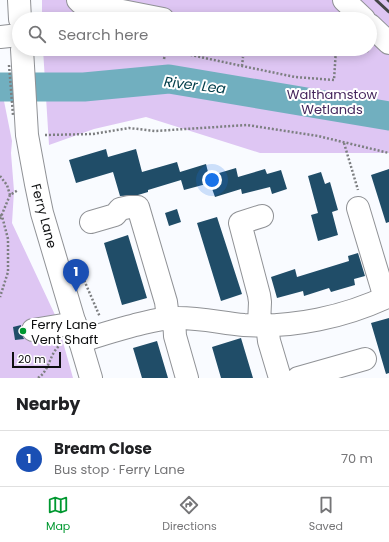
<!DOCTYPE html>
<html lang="en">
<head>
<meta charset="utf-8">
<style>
	body { margin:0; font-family:Poppins,sans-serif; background:#f2f2f2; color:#202124 }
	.scale { position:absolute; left:12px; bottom:10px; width:49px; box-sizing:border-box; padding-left:4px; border:2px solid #0e0f10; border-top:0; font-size:11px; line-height:14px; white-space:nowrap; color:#0e0f10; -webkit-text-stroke:3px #fff; paint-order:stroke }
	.you { position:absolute; left:212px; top:180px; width:14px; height:14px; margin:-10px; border:3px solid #fff; border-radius:50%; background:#1a73e8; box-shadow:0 0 0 6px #1a73e833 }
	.badge { display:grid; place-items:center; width:26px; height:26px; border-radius:50%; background:#009830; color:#fff; font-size:13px; font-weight:700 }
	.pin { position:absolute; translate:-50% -33px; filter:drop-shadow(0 1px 2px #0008) }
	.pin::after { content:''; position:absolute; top:21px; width:14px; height:12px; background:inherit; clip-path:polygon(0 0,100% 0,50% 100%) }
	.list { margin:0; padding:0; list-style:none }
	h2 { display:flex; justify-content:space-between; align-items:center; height:52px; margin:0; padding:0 16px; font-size:17px }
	h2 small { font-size:13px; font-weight:400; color:#757577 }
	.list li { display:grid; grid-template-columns:26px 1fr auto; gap:12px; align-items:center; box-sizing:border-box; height:56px; padding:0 16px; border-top:1px solid #e0e0e0 }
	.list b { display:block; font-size:15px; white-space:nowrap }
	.list p { margin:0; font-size:13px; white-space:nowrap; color:#757577 }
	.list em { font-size:13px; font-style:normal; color:#757577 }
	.icon { flex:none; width:22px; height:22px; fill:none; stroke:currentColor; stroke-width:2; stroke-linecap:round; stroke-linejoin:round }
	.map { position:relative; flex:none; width:389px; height:378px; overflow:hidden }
	.search { position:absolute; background:#fff; box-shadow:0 2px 10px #0003; left:12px; right:12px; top:12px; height:44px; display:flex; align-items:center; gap:10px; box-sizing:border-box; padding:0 14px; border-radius:22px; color:#757577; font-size:15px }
	.sheet { height:108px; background:#fff }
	nav { display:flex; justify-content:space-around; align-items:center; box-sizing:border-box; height:56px; border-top:1px solid #e0e0e0; background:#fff; font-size:11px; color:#757577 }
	nav a { display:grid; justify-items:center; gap:2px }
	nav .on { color:#009830 }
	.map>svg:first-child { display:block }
</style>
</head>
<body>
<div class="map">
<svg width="389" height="378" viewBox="0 0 389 378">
	<rect width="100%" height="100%" fill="#f9fbff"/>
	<path fill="#dec6f3" d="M42,0h347v153h-129l-114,-36 -52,12 -45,16 -6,-96h327v-30h-328z
		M0,95l3,1 9,45 -1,12 3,38 -2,32 44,94 17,61h-73z"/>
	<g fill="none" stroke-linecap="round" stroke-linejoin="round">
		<path stroke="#71afbf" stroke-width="29" d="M0,87h84l85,-8 220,37"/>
	</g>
	<path fill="#204d68" d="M106,149l2,8 28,-8 6,23 35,-10 3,10 26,-8 3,12 27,-8 2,9 27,-8 2,5 14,-4 6,19 -15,5 -2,-7 -28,7 -1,-5 -26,8 -5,-14 -26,7 -3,-10 -33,10v2l-10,3 -18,1 -7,-24 -37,11 -7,-23z
		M389,169v53l-3,1 -15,-48z
		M321,172l4,12 5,-2 8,28 -6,2 6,23 -20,6 -7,-26 7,-2 -10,-37z
		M177,209l4,13 -12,4 -4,-13z
		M217,217l25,77 -21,7 -24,-78z
		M128,235l19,63 -25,7 -18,-62z
		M358,253l7,23 -11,3 1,6 -24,7 -2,-4 -25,8 -1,-5 -26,7 -6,-21 24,-8 2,8 52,-16 -1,-5z
		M389,318v55l-3,1 -15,-51z
		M21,325v7l3,7 -9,1 -2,-13z
		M241,338l12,40h-32l-9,-31z
		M157,341l11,37h-26l-9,-30z"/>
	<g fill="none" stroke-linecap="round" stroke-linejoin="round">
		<g stroke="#909296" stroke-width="24">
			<path id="minor" d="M78,0l3,3 82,16
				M344,0l20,19
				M370,25l19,18
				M0,37l19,-2
				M358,208l27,90
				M91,222l24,-7 5,-6 9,-2h9l28,95 2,16
				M174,318l1,18 12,42
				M259,325l1,-23 -1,-7 -19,-72 22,-7
				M267,325l2,16 11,37
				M33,330l42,-7
				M80,342c18,-7 37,-12 55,-17 13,-3 26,-7 39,-7 24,-1 47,5 70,7 49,3 101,-8 145,-29
				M298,378l67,-19"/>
		</g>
		<g stroke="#909296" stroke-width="24">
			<path id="major" d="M19,0l1,19
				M22,49l5,86 9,49 6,29 49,165"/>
		</g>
		<path stroke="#7d7f81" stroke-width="2.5" stroke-dasharray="2 2" stroke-linecap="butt" d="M163,49l79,17 53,11 39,3 2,-31
			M321,49l15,4
			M363,49l7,3
			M164,59l2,-9
			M242,66l1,-9
			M45,135l48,-1 36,-6 26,3 92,-6 71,11 71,17
			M344,143l14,47
			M0,176l7,9 3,10
			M0,215l2,1 6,23v33l-8,25
			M0,219l10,-24 8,-5
			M81,273l19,44
			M38,378c12,-8 11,-23 21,-32"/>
		<use href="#minor" stroke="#fff" stroke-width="22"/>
		<use href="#major" stroke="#fff" stroke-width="22"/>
		<path stroke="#434546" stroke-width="3" d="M376,0l13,12
			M388,0l1,1"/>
		<path stroke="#7d7f81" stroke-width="2.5" stroke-dasharray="2 2" stroke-linecap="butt" d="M9,65l4,50"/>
	</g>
	<circle fill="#009830" stroke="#fff" stroke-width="1.5" cx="23" cy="331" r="4"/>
	<g text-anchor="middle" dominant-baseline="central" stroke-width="4" stroke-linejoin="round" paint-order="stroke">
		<g font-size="13" fill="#45265c" stroke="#fff">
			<text x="332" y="94">Walthamstow<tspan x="332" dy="15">Wetlands</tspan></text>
		</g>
		<g font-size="13" fill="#0e0f10" stroke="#fff">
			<text transform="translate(44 216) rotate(75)">Ferry Lane</text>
		</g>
		<g font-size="13" fill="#0e0f10" stroke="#fff" text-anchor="start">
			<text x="31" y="324">Ferry Lane<tspan x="31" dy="15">Vent Shaft</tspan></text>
		</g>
		<g font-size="14" font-style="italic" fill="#013d49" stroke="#fff">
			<text transform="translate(195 85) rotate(7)">River Lea</text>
		</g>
	</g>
</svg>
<div class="scale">20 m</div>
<div class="you"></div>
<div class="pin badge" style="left:76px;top:292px;background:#1a4fb4">1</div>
<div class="search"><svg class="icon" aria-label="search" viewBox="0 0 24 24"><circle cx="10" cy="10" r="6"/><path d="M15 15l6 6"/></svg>Search here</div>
</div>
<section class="sheet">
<h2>Nearby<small></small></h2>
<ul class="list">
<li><span class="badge" style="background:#1a4fb4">1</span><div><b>Bream Close</b><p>Bus stop · Ferry Lane</p></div><em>70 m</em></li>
</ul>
</section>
<nav>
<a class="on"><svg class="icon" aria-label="map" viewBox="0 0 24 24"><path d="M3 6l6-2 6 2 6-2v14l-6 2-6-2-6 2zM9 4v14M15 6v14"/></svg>Map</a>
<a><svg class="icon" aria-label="directions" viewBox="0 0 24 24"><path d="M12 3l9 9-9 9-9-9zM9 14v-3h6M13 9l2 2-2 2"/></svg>Directions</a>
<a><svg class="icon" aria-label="saved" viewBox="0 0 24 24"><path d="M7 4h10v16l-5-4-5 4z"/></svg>Saved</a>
</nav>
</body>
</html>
